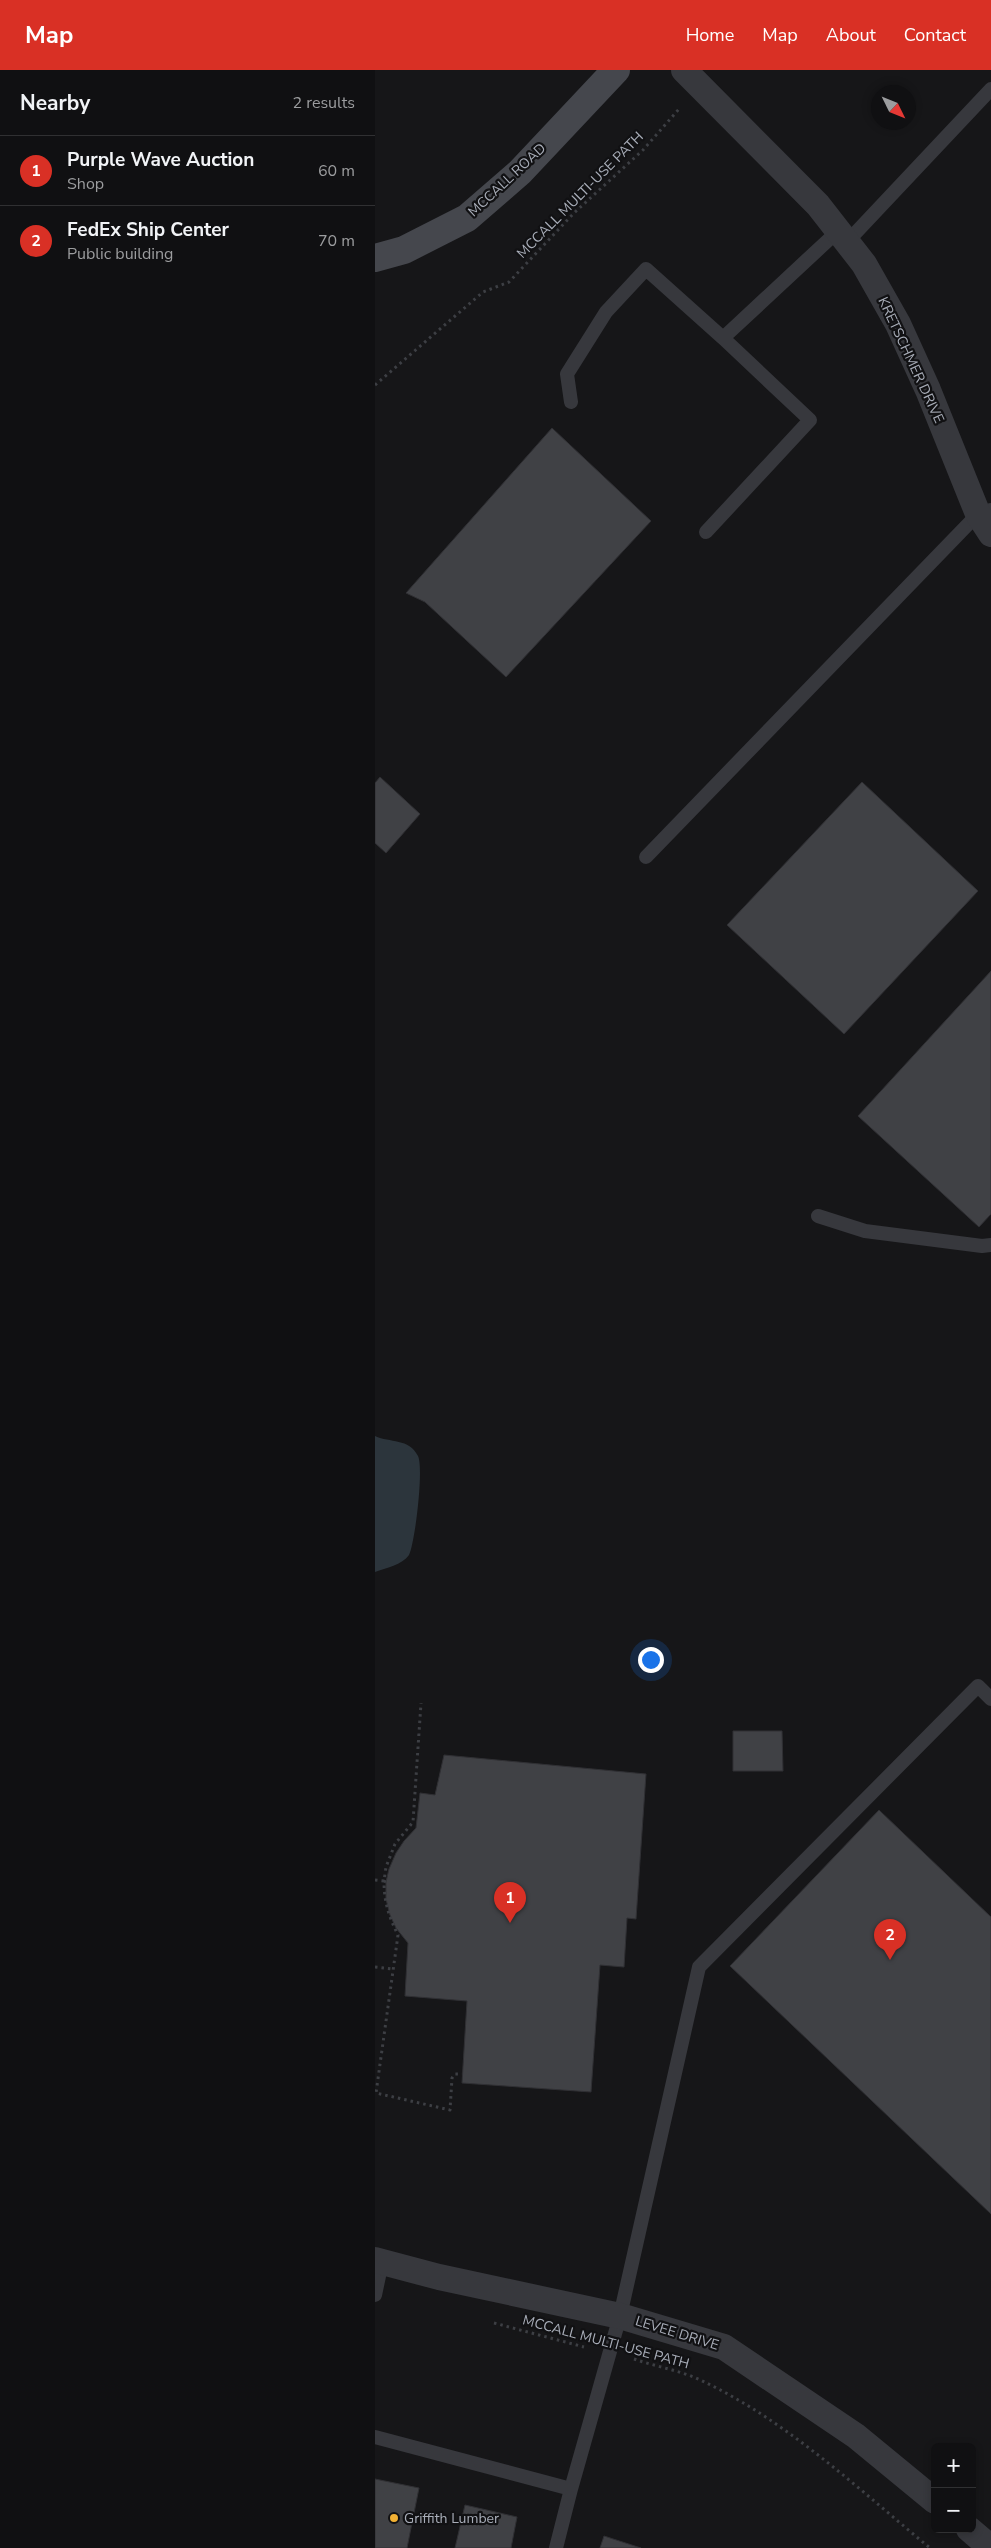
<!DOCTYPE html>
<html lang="en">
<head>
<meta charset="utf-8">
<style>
	body { margin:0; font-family:"Nunito Sans",sans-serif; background:#19191b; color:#f1f3f6 }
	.controls { position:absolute; right:15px; bottom:15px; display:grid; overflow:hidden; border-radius:8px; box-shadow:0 2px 8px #0003 }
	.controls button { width:45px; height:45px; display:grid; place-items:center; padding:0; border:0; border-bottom:1px solid #303032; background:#101012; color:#f1f3f6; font:25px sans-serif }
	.compass { position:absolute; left:496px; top:15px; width:45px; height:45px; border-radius:50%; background:#101012; box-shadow:0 2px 8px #0003; rotate:133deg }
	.you { position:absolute; left:275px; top:1589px; width:18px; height:18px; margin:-12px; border:4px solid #fff; border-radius:50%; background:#1a73e8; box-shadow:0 0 0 8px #1a73e833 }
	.badge { display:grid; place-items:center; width:32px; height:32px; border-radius:50%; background:#d93025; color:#fff; font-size:16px; font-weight:700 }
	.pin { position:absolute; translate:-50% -41px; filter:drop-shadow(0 1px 2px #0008) }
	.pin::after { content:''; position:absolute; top:26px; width:18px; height:15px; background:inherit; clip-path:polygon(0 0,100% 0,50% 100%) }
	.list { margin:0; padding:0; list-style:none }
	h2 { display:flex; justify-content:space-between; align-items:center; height:65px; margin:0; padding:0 20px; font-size:21px }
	h2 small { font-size:16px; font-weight:400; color:#9c9d9f }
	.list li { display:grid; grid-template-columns:32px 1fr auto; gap:15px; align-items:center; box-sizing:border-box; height:70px; padding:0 20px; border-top:1px solid #303032 }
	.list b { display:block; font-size:19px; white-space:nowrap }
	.list p { margin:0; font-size:16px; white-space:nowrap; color:#9c9d9f }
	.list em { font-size:16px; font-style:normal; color:#9c9d9f }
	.map { position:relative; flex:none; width:616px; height:2478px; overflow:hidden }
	header { display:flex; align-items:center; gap:30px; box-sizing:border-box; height:70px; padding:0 25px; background:#d93025; color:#fff }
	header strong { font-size:24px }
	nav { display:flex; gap:28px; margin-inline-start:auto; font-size:18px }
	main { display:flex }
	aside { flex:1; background:#101012 }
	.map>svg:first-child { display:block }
</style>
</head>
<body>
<header>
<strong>Map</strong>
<nav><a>Home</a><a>Map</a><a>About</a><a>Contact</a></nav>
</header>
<main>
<aside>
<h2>Nearby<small>2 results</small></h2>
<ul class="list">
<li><span class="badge">1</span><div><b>Purple Wave Auction</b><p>Shop</p></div><em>60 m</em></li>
<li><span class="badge">2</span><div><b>FedEx Ship Center</b><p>Public building</p></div><em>70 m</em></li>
</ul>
</aside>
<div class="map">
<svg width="616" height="2478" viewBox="0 0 616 2478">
	<rect width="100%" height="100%" fill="#161618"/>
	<path fill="#2c353c" d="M0,1366c15,7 34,2 43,20 6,12 -3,87 -9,99 -7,10 -23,13 -34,17z"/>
	<path fill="#404145" stroke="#303034" d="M177,358l99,93 -145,156 -81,-75 -19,-9z
		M5,707l40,37 -34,39 -11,-10v-60z
		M487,712l116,109 -134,143 -117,-109z
		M616,901v243l-12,13 -121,-111z
		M358,1661h49l1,40h-50z
		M69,1685l202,19 -10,145 -9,-1 -3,49 -24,-2 -9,127 -129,-9 5,-82 -62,-5 3,-53 -12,-15 -6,-13 -4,-16v-17l3,-13 7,-16 8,-12 12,-13 4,-35 15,2z
		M504,1740l112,107v297l-261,-248z
		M0,2409l44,9 -12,60h-32z
		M90,2435l52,12 -6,31h-56z
		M229,2466l37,12h-41z"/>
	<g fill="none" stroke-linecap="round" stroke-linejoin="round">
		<path stroke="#3d3f44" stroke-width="3" stroke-dasharray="2.5 4" stroke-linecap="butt" d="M0,315l108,-93 26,-10 65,-69 69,-63 36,-41
			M0,1810l9,1 2,-14 9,-23 18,-22 8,-119
			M11,1812l-2,-1c0,21 5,36 14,54l-22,158 74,17 2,-32 3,-4h7
			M0,1897l18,2
			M119,2253l90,24
			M259,2289c20,7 43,11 62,19 88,40 160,109 234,170"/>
		<path stroke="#37383d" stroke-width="14" d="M472,172l144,-153
			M196,332l-4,-28 39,-62 40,-43 77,69
			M331,462l104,-112 -87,-82 115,-107
			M271,787l332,-343 13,-4
			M443,1146l47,15 117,15 9,-1
			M0,2225l7,-33
			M0,2367l196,52 49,-173 79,-349 279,-281 13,13
			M181,2478l15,-59"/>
		<path stroke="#37383d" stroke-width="26" d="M309,0l134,135 46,59 34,60 30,66 50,124 13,20
			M0,2190l64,17 181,39 104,31 132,89 79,65
			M594,2459l22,19"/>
		<path stroke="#45474d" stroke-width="28" d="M0,188l29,-8 63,-32 53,-46 96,-102"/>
	</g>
	<circle fill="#f2b134" stroke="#111113" stroke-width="2" cx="19" cy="2448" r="5"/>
	<g text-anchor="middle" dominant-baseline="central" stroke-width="4.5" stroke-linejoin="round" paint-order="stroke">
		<g font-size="14" fill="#a8adb8" stroke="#111113">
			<text transform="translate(132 110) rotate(-43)">MCCALL ROAD</text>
			<text transform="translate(205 125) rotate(-45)">MCCALL MULTI-USE PATH</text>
			<text transform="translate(536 290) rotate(65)">KRETSCHMER DRIVE</text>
			<text transform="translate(302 2263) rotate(17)">LEVEE DRIVE</text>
			<text transform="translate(231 2272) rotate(15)">MCCALL MULTI-USE PATH</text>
		</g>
		<g font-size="14" fill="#a8adb8" stroke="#111113" text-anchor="start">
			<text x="29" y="2448">Griffith Lumber</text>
		</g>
	</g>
</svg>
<div class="controls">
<button>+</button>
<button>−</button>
</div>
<svg class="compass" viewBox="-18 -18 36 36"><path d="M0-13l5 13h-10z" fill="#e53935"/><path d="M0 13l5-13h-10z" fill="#9c9d9f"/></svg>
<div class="you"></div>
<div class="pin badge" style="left:135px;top:1853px">1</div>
<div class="pin badge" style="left:515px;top:1890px">2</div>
</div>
</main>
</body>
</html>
